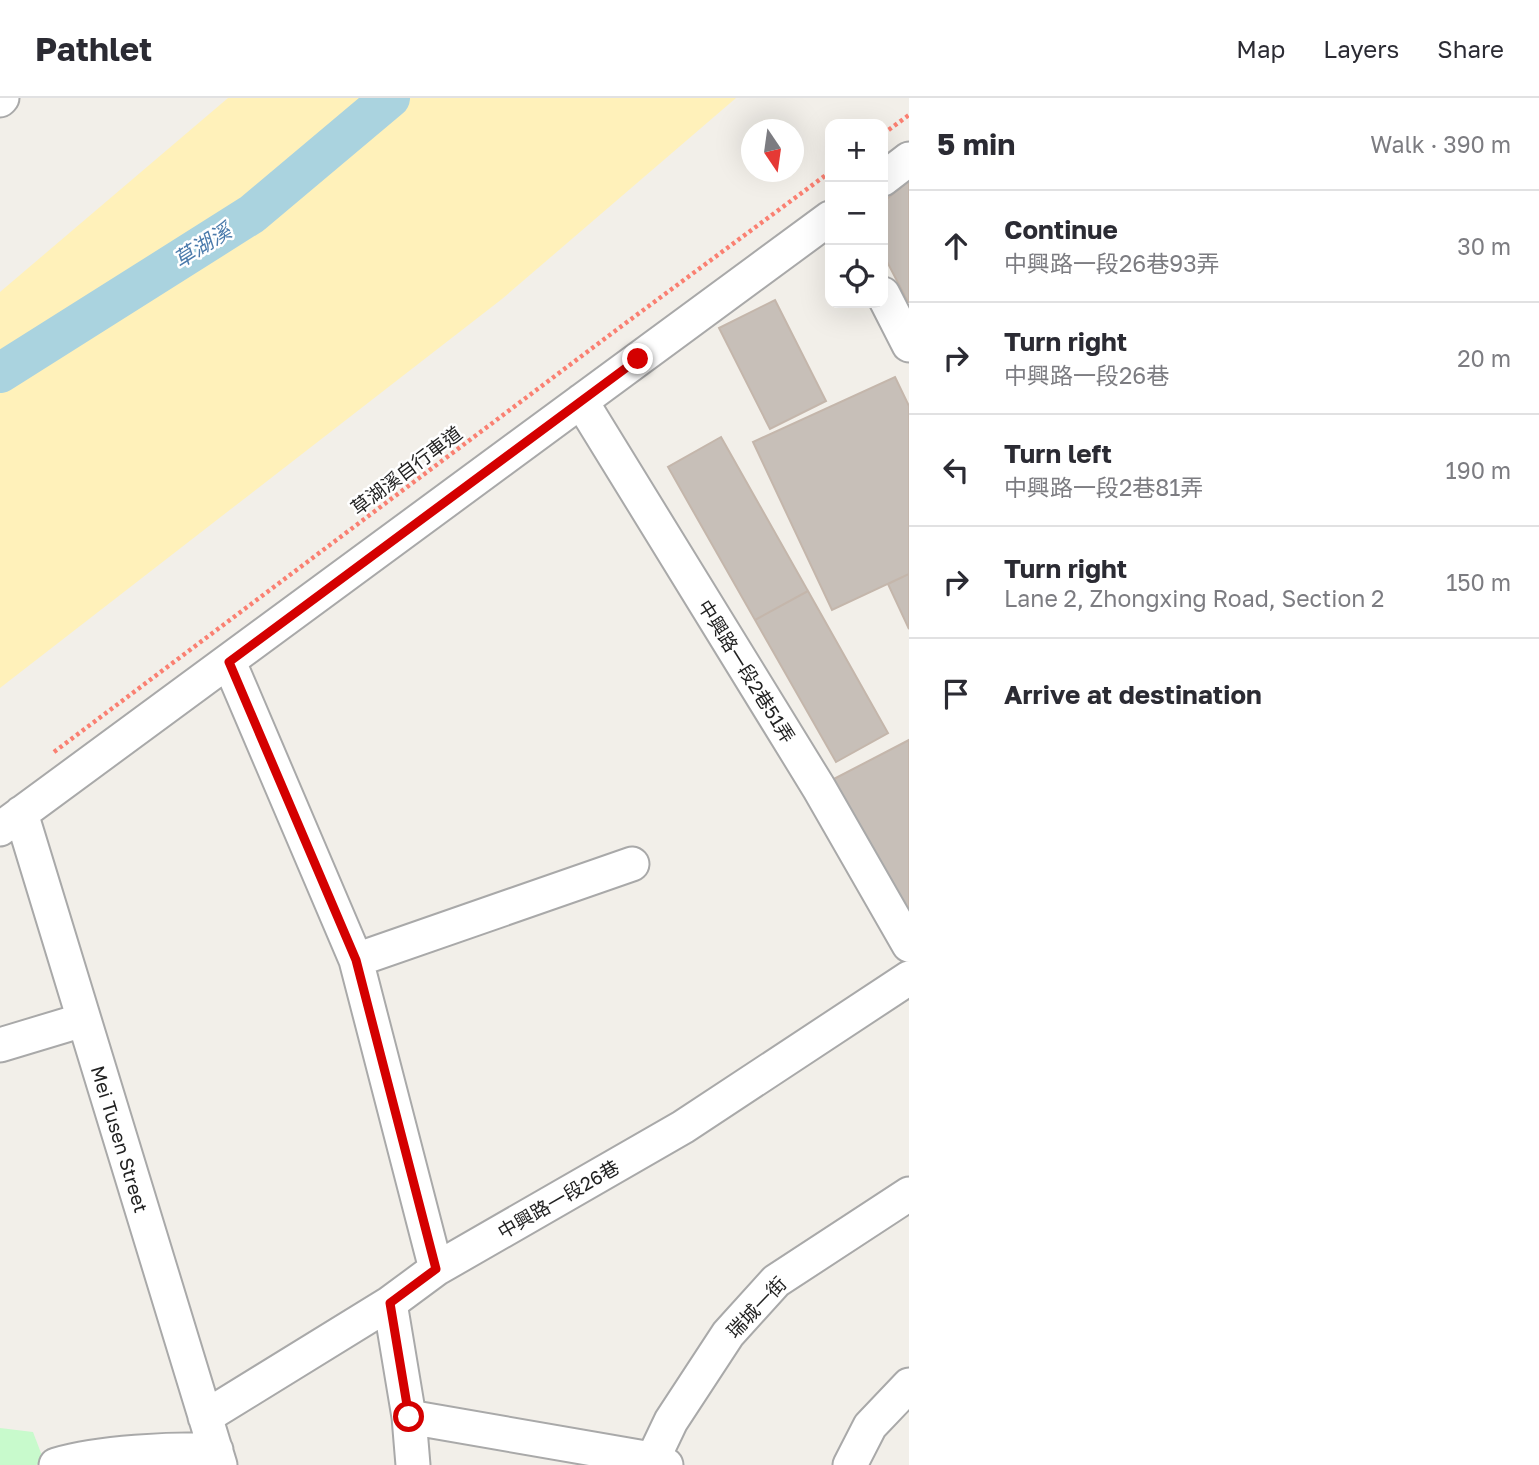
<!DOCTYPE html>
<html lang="en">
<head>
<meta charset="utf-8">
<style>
	body { margin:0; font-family:"Golos Text","Noto Sans TC",sans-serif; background:#f7f7f7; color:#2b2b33 }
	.controls { position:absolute; right:21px; top:21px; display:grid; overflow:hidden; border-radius:14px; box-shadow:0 7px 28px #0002 }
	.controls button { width:63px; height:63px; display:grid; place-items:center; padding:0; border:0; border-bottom:2px solid #e1e1e2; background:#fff; color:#2b2b33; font:35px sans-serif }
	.compass { position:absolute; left:741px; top:21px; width:63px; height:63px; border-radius:50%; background:#fff; box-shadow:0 7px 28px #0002; rotate:167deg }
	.stop { position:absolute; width:21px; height:21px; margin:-16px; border:5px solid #d40000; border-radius:50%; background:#fff }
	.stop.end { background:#d40000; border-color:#fff; box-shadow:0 2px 7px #0008 }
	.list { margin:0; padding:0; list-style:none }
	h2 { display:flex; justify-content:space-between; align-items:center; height:91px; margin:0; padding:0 28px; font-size:30px }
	h2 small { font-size:23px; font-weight:400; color:#7c7c81 }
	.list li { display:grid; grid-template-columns:46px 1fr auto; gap:21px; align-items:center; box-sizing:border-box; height:112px; padding:0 28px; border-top:2px solid #e1e1e2 }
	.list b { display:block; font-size:26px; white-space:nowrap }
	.list p { margin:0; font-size:23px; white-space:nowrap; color:#7c7c81 }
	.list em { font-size:23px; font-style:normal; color:#7c7c81 }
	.icon { flex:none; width:38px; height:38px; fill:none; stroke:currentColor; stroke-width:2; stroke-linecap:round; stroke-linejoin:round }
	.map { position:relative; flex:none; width:909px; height:1367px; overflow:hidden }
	header { display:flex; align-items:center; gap:42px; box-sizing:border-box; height:98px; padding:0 35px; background:#fff; border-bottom:2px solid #e1e1e2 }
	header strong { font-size:33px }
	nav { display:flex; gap:38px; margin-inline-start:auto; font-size:24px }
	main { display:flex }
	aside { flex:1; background:#fff }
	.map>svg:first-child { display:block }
</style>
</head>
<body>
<header>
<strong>Pathlet</strong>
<nav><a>Map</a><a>Layers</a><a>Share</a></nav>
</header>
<main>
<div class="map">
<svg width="909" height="1367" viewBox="0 0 909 1367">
	<rect width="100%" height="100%" fill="#f2efe9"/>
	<path fill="#fff1ba" d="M228,0h508l-234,201 -502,389v-396z"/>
	<path fill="#c8facc" d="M0,1330l33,4 11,29 -8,4h-36z"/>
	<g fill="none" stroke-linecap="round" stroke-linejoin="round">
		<path stroke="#aad3df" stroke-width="40" d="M0,275l252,-159 138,-116"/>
	</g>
	<path fill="#c7bfb8" stroke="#c4b6ab" stroke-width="2" d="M909,83v121h-1l-25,-48v-52z
		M775,202l51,101 -56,28 -51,-101z
		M895,279l14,29v168l-77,36 -79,-168z
		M721,339l87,154 -53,29 -87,-153z
		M909,476v55l-21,-45z
		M808,493l80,142 -52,29 -81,-142z
		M909,642v196l-81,-154z"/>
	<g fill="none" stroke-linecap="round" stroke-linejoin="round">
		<g stroke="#a9a9a9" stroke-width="37">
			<path id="minor" d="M0,2l2,-2
				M883,81l26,-20
				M883,196l26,51
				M581,303l238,387 90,157
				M229,564l127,298 80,309
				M21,715l199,652
				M0,731l830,-611
				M356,862l276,-96
				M0,947l83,-25
				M390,1205l19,114 4,48
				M205,1319l185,-114 46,-34 247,-142 226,-149
				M409,1319l242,42 15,6
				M56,1367c45,-13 114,-16 160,-15
				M650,1367l21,-44 57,-87 48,-53 133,-87
				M850,1367l20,-39 39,-41"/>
		</g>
		<path stroke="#fa8072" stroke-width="4.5" stroke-dasharray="3.5 3.5" stroke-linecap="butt" d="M883,36l26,-19
			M54,654l561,-421 215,-159"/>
		<use href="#minor" stroke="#fff" stroke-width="33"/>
	</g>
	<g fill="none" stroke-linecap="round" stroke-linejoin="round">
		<path stroke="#d40000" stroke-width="9" d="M409,1319l-19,-114 46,-34 -80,-309 -127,-298 409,-303"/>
	</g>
	<g text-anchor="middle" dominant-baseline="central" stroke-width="5" stroke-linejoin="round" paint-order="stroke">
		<g font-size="19" fill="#222" stroke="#fff">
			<text transform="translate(406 372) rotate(-37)">草湖溪自行車道</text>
			<text transform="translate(747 573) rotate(58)">中興路一段2巷51弄</text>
			<text transform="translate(120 1041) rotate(73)">Mei Tusen Street</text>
			<text transform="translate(558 1101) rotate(-30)">中興路一段26巷</text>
			<text transform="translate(756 1209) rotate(-46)">瑞城一街</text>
		</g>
		<g font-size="21" font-style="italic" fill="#4a7aab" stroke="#fff">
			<text transform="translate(202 147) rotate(-32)">草湖溪</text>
		</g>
	</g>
</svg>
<div class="controls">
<button>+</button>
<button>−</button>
<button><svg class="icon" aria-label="locate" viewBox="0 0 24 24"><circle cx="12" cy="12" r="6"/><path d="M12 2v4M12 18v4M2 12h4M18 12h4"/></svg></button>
</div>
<svg class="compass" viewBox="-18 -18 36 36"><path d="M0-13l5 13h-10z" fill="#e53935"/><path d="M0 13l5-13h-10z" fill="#7c7c81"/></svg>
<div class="stop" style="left:409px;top:1319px"></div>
<div class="stop end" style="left:638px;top:261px"></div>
</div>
<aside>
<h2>5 min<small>Walk · 390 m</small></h2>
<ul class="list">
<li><svg class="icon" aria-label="ahead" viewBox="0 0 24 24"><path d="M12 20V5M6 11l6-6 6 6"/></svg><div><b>Continue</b><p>中興路一段26巷93弄</p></div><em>30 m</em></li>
<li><svg class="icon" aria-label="right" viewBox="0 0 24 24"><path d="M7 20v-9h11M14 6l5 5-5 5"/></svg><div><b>Turn right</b><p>中興路一段26巷</p></div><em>20 m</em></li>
<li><svg class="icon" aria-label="left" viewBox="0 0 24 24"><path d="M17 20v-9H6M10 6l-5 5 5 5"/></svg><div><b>Turn left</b><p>中興路一段2巷81弄</p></div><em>190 m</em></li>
<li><svg class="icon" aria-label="right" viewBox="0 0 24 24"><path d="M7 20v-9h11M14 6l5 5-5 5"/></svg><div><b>Turn right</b><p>Lane 2, Zhongxing Road, Section 2</p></div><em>150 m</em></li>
<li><svg class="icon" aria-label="arrive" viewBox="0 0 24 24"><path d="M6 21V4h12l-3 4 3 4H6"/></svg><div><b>Arrive at destination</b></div></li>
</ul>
</aside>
</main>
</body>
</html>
